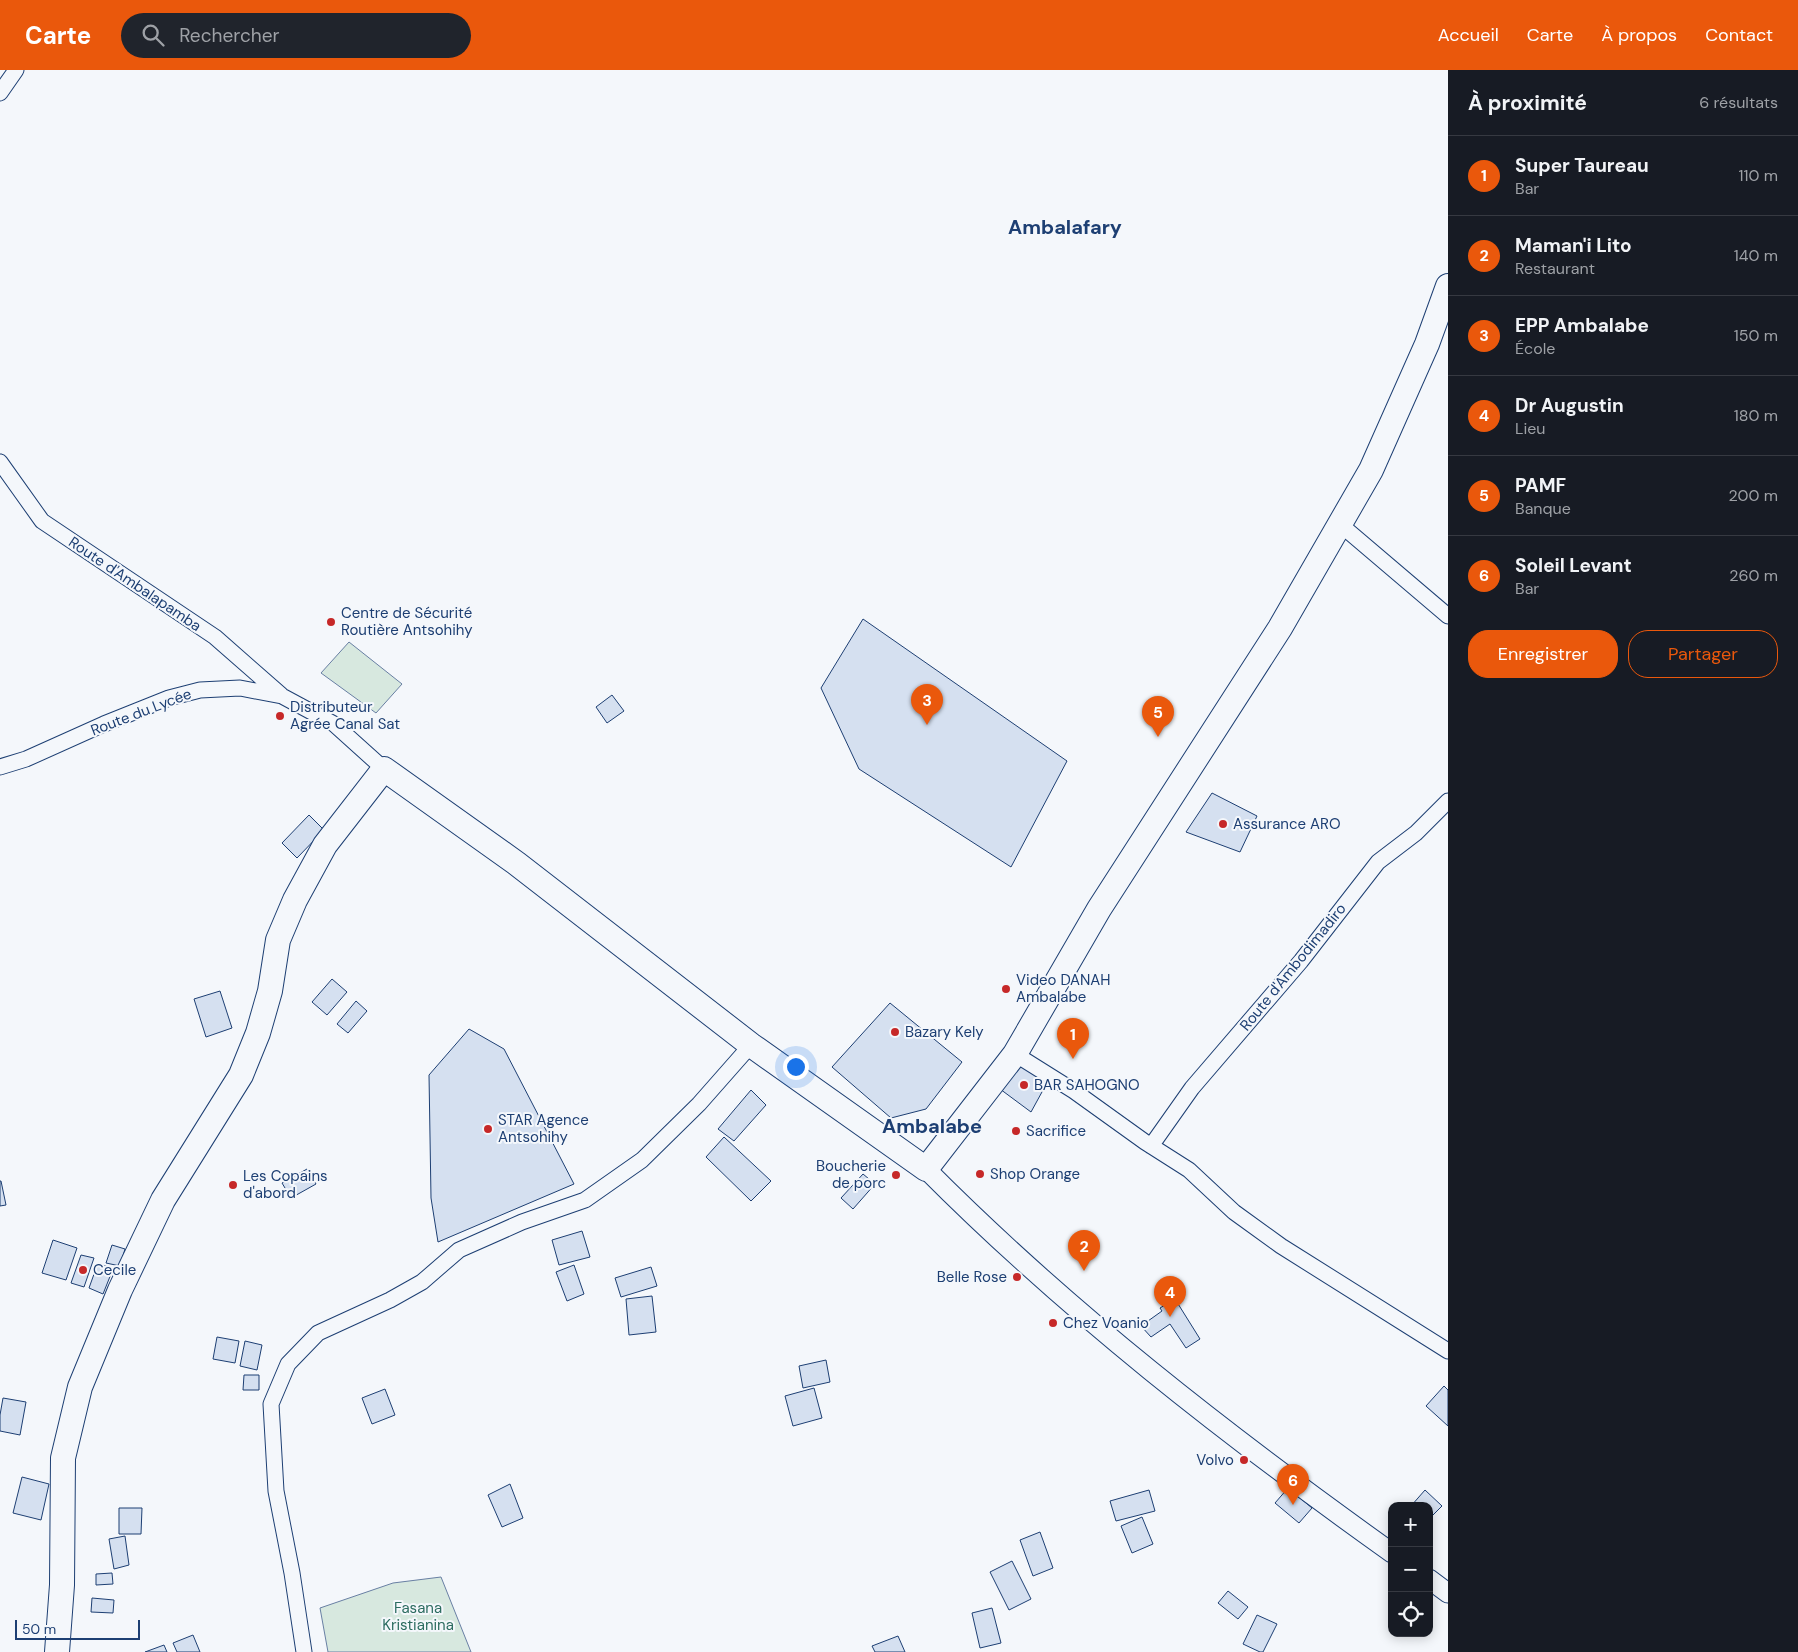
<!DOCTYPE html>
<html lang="fr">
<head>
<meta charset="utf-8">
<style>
	body { margin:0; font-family:"DM Sans",sans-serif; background:#20242c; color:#f1f3f6 }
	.controls { position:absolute; right:15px; bottom:15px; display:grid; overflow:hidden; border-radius:10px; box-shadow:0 2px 12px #0003 }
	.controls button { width:45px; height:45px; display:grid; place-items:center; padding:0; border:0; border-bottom:1px solid #363941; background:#171b24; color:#f1f3f6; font:25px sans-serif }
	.scale { position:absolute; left:15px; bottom:12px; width:125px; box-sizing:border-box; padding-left:5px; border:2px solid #1d3f73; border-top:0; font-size:14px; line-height:18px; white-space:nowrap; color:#1d3f73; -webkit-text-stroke:4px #f4f7fb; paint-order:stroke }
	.you { position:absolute; left:795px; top:996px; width:18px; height:18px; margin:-12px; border:4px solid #fff; border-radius:50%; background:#1a73e8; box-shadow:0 0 0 8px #1a73e833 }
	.badge { display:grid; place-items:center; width:32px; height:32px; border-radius:50%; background:#ea580c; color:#fff; font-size:16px; font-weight:700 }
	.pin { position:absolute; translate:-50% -41px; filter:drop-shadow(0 1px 2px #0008) }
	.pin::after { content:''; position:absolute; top:26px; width:18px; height:15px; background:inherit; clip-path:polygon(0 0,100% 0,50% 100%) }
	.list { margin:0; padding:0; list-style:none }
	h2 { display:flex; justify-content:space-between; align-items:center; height:65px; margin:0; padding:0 20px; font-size:21px }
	h2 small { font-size:16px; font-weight:400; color:#9ea1a6 }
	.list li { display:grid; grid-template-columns:32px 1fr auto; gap:15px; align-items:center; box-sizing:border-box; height:80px; padding:0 20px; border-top:1px solid #363941 }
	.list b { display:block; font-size:19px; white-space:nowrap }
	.list p { margin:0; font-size:16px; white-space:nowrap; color:#9ea1a6 }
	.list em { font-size:16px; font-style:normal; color:#9ea1a6 }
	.actions { display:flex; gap:10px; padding:15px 20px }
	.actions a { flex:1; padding:11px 0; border:1px solid #ea580c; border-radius:20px; text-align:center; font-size:18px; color:#ea580c }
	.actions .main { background:#ea580c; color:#fff }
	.icon { flex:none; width:28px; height:28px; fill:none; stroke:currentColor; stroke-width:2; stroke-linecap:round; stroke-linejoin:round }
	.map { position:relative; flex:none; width:1448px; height:1582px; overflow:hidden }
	header { display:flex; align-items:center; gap:30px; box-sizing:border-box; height:70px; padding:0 25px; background:#ea580c; color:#fff }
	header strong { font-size:24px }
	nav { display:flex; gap:28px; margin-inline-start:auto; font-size:18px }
	.search { width:350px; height:45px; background:#20242c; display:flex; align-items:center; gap:12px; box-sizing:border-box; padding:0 18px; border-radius:28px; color:#9ea1a6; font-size:19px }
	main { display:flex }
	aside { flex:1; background:#171b24 }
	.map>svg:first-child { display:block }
</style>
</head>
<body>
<header>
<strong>Carte</strong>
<div class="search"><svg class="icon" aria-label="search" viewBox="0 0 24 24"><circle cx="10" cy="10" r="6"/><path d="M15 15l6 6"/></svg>Rechercher</div>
<nav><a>Accueil</a><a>Carte</a><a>À propos</a><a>Contact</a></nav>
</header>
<main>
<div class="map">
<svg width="1448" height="1582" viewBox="0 0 1448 1582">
	<rect width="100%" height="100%" fill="#f4f7fb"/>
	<path fill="#d7e8df" stroke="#687fa3" d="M349,572l53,42 -26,29 -55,-40z
		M441,1507l30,75h-143l-8,-44 73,-25z"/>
	<path fill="#d5e0f0" stroke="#1d3f73" d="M863,549l204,142 -56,106 -152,-98 -38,-81z
		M612,625l12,16 -17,12 -11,-16z
		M1212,723l45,23 -17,36 -54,-20z
		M309,745l15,15 -27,28 -15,-15z
		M332,909l15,13 -20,23 -15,-13z
		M220,921l12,37 -26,9 -12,-38z
		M356,931l11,10 -19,22 -11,-9z
		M890,933l72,59 -36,47 -35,9 -59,-51z
		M469,959l35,20 70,135 -136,58 -7,-44 -2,-123z
		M1017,990l31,21 -17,31 -31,-23z
		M751,1020l15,15 -32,36 -16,-12z
		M724,1067l47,44 -20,20 -45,-44z
		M307,1099l9,15 -25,14 -9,-15z
		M863,1104l12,10 -22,25 -12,-11z
		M0,1111h1l5,24 -6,1z
		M582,1161l8,26 -31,8 -7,-25z
		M53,1170l24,8 -11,32 -24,-7z
		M112,1175l13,4 -5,17 -14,-3z
		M81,1185l13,3 -10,29 -13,-4z
		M98,1193l15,6 -10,25 -14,-6z
		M574,1195l10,29 -17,7 -11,-29z
		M651,1197l6,19 -36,11 -6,-19z
		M652,1226l4,36 -27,3 -3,-36z
		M1175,1229l25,40 -14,9 -16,-24 -19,13 -10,-11 21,-15 -2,-3z
		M217,1267l22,4 -4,22 -22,-4z
		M245,1271l17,4 -5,25 -17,-4z
		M826,1290l4,22 -27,6 -4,-22z
		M244,1305h15v15h-16z
		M1444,1316l4,4v36l-22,-20z
		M814,1318l8,30 -29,8 -8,-30z
		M385,1319l10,26 -23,9 -10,-26z
		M3,1328l23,4 -6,33 -20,-4v-16z
		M22,1407l27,7 -8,36 -28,-7z
		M510,1414l13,34 -21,9 -14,-32z
		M1288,1418l24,20 -13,15 -24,-20z
		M1149,1420l6,21 -39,10 -6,-20z
		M1425,1420l17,16 -13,13v-13h-18z
		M119,1438h23l-1,26h-22z
		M1142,1447l11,27 -21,9 -11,-27z
		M1040,1462l13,36 -20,8 -13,-36z
		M125,1466l4,29 -15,4 -5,-30z
		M1012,1491l19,38 -22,11 -19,-38z
		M112,1503l1,11 -17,1v-11z
		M1228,1521l20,16 -10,12 -20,-16z
		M92,1528l22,2 -1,13 -22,-1z
		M992,1538l9,35 -21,5 -8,-35z
		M1257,1545l20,9 -14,28h-3l-17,-8z
		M193,1565l7,17h-23l-4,-9z
		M898,1566l7,16h-30l-3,-6z
		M164,1575l3,7h-22z"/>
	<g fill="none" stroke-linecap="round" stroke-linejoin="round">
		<g stroke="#1d3f73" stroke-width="17">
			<path id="minor" d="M0,23l16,-23
				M0,392l42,59 173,116 66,58
				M1341,455l107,91
				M0,697l26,-8 78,-35 65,-26 31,-8 40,-2 42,8 52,28 50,45
				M1015,984l59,37 71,51 44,28 45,42 47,34 167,105
				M1151,1076l41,-58 109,-127 77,-99 38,-29 32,-32
				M304,1582l-12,-79 -16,-82 -5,-87 17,-40 30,-31 72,-33 32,-18 37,-32 63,-28 63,-22 57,-40 57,-56 52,-59"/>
		</g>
		<g stroke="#1d3f73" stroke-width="21">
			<path id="tertiary" d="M926,1099c142,143 302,267 466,384
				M1429,1509l19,14"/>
		</g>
		<g stroke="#1d3f73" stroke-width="26">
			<path id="primary" d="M57,1582l5,-67 1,-127 17,-71 40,-97 43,-90 78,-125 17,-42 12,-42 8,-51 17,-40 30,-55 59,-76 132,94 235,182 175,124 89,-115 84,-145 181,-281 91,-158 56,-126 21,-58"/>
		</g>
		<use href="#minor" stroke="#f4f7fb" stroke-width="15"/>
		<use href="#tertiary" stroke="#f4f7fb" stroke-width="19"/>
		<use href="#primary" stroke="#f4f7fb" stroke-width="24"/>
	</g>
	<g fill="#c62828" stroke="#f4f7fb" stroke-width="2">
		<circle cx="331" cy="552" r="5"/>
		<circle cx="280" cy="646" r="5"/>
		<circle cx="1223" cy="754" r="5"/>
		<circle cx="1006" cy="919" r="5"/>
		<circle cx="895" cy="962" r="5"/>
		<circle cx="1024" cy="1015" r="5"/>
		<circle cx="488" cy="1059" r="5"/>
		<circle cx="1016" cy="1061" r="5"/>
		<circle cx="980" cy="1104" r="5"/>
		<circle cx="896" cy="1105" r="5"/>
		<circle cx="233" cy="1115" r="5"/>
		<circle cx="83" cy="1200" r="5"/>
		<circle cx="1017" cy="1207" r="5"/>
		<circle cx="1053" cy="1253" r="5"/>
		<circle cx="1244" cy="1390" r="5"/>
	</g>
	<g text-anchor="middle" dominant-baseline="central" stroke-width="4" stroke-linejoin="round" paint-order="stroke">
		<g font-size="15" fill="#1d3f73" stroke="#f4f7fb">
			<text transform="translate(135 514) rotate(34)">Route d'Ambalapamba</text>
			<text transform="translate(141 642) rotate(-21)">Route du Lycée</text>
			<text transform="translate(1293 897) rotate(-51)">Route d'Ambodimadiro</text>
		</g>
		<g font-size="15" fill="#1d3f73" stroke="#f4f7fb" text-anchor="start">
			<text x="341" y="543">Centre de Sécurité<tspan x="341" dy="17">Routière Antsohihy</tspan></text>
			<text x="290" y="637">Distributeur<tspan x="290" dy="17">Agrée Canal Sat</tspan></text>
			<text x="1233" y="754">Assurance ARO</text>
			<text x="1016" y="910">Video DANAH<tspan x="1016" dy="17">Ambalabe</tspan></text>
			<text x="905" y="962">Bazary Kely</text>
			<text x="1034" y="1015">BAR SAHOGNO</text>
			<text x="498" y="1050">STAR Agence<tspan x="498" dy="17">Antsohihy</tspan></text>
			<text x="1026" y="1061">Sacrifice</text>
			<text x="886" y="1096" text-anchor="end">Boucherie<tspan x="886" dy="17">de porc</tspan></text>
			<text x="990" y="1104">Shop Orange</text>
			<text x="243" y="1106">Les Copains<tspan x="243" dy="17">d'abord</tspan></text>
			<text x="93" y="1200">Cecile</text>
			<text x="1007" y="1207" text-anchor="end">Belle Rose</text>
			<text x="1063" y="1253">Chez Voanio</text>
			<text x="1234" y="1390" text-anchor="end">Volvo</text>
		</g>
		<g font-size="15" fill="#2c6c60" stroke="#f4f7fb">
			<text x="418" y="1538">Fasana<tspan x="418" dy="17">Kristianina</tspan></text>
		</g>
		<g font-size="20" font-weight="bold" fill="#1d3f73" stroke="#f4f7fb">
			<text x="1065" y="157">Ambalafary</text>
			<text x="932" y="1056">Ambalabe</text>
		</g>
	</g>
</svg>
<div class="controls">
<button>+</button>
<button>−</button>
<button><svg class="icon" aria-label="locate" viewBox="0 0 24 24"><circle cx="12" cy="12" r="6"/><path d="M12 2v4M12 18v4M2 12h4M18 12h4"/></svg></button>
</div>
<div class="scale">50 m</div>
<div class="you"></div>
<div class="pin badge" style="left:1073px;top:989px">1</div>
<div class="pin badge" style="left:1084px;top:1201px">2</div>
<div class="pin badge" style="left:927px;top:655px">3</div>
<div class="pin badge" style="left:1170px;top:1247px">4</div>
<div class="pin badge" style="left:1158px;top:667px">5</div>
<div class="pin badge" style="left:1293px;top:1435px">6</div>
</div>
<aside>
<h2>À proximité<small>6 résultats</small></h2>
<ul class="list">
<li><span class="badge">1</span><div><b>Super Taureau</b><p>Bar</p></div><em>110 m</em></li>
<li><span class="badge">2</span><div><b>Maman'i Lito</b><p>Restaurant</p></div><em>140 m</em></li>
<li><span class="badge">3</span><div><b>EPP Ambalabe</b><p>École</p></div><em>150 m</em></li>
<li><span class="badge">4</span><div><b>Dr Augustin</b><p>Lieu</p></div><em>180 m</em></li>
<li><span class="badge">5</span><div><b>PAMF</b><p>Banque</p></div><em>200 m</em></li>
<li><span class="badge">6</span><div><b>Soleil Levant</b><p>Bar</p></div><em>260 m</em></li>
</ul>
<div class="actions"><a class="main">Enregistrer</a><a>Partager</a></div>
</aside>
</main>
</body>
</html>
